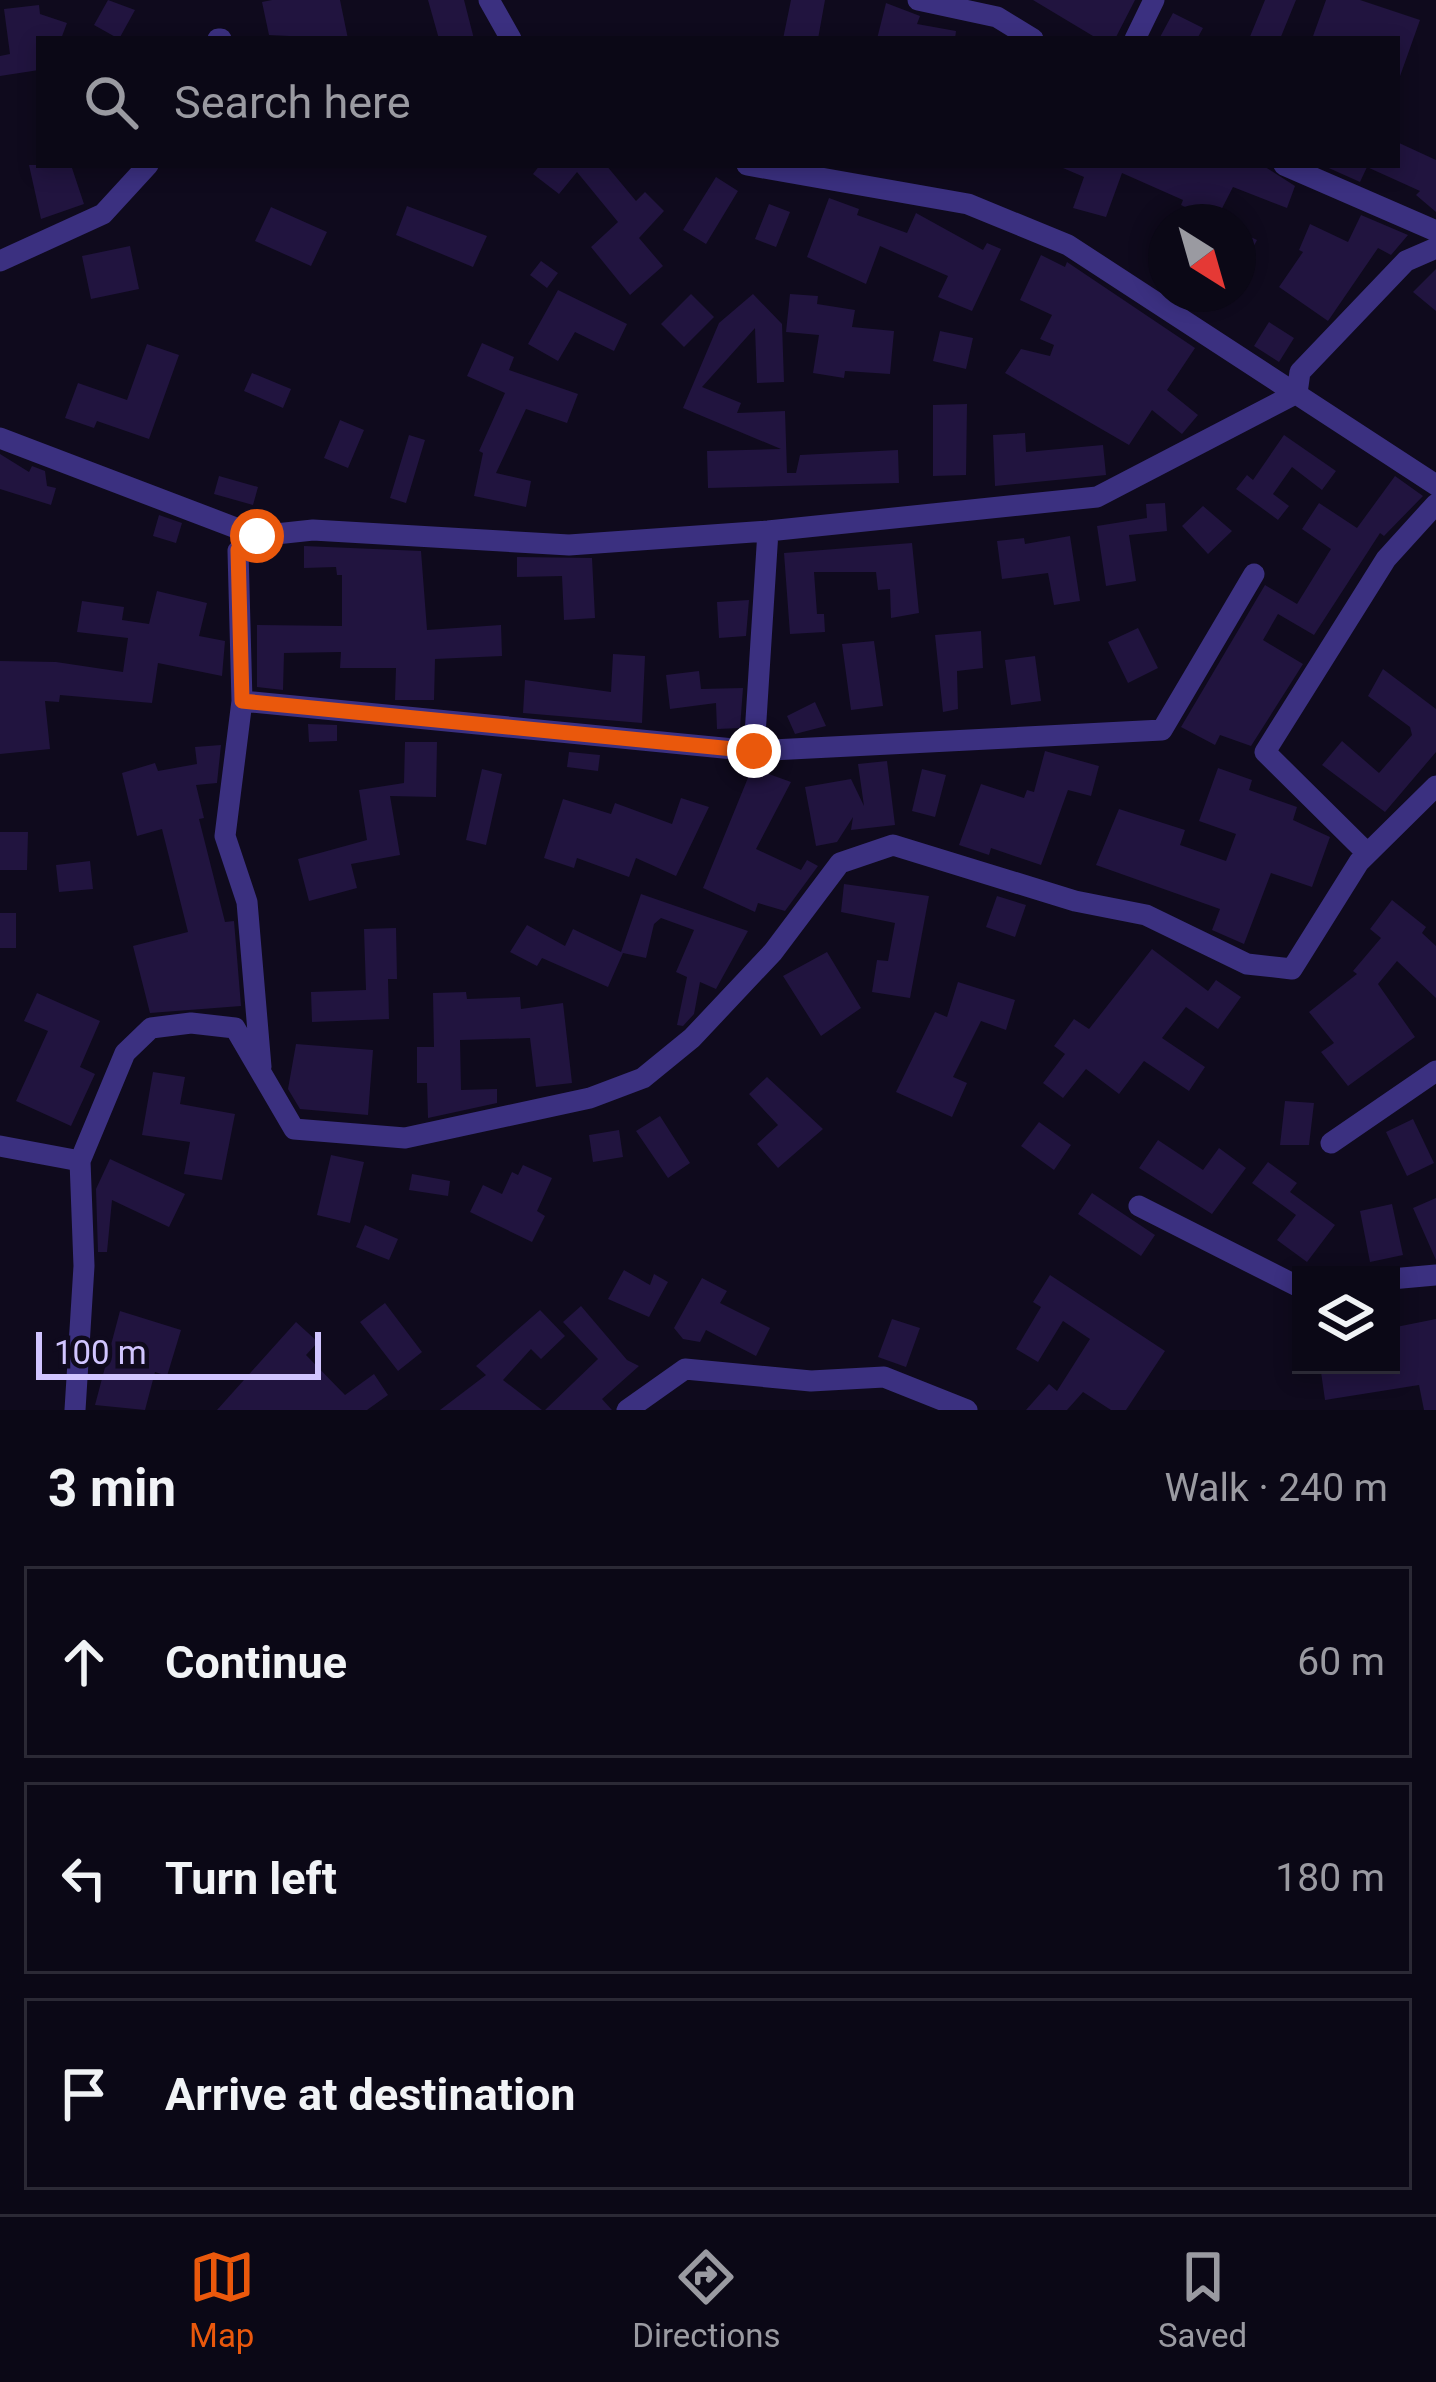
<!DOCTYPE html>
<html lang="en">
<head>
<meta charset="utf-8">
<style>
	body { margin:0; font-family:Roboto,sans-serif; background:#14111f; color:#f1f3f6 }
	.controls { position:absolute; right:36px; bottom:36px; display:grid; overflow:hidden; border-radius:0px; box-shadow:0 6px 18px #0003 }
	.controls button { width:108px; height:108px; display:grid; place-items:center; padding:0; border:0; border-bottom:3px solid #2b2935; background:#0b0816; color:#f1f3f6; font:60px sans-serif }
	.compass { position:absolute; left:1148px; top:204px; width:108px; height:108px; border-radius:50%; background:#0b0816; box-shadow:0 6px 18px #0003; rotate:143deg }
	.scale { position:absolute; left:36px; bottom:30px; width:285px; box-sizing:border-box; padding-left:12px; border:6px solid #d1c5ff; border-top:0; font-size:33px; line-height:42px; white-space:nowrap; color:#d1c5ff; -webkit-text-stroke:9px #0f0a1d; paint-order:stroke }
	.stop { position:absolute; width:36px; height:36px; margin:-27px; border:9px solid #ea580c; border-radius:50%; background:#fff }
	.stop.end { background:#ea580c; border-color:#fff; box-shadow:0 3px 12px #0008 }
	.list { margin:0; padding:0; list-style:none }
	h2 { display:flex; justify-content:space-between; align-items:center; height:156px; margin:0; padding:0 48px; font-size:51px }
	h2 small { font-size:39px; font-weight:400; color:#9a9aa1 }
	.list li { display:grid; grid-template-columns:78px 1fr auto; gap:36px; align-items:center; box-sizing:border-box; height:192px; margin:0 24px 24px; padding:0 24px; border:3px solid #2b2935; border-radius:0px }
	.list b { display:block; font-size:45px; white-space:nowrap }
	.list em { font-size:39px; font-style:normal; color:#9a9aa1 }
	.icon { flex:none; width:66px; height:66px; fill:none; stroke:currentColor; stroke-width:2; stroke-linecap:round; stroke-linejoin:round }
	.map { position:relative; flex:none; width:1436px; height:1410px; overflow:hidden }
	.search { position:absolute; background:#0b0816; box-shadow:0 6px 18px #0003; left:36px; right:36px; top:36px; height:132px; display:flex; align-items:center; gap:30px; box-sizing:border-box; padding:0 42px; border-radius:0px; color:#9a9aa1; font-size:45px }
	.sheet { height:804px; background:#0b0816 }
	nav { display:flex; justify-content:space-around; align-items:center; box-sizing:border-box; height:168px; border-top:3px solid #2b2935; background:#0b0816; font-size:33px; color:#9a9aa1 }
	nav a { display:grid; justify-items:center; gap:6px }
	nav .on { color:#ea580c }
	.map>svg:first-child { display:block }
</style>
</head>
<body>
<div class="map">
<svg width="1436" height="1410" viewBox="0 0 1436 1410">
	<rect width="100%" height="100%" fill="#0f0a1d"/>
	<path fill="#21143f" d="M108,0l27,10 -16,29 -25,-14z
		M272,0h68l8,39 -79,-4 -7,-33z
		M428,0h36l10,39h-35z
		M791,0h34l-7,39h-35z
		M1033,0h102l-20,39h-17z
		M1265,0h31l-16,39h-31z
		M1326,0h34l60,20 -21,59 -2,-40h-85z
		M886,3l34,13 -3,8 39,7 -1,8h-78z
		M39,5l1,9 27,9 -6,16h-22v31l-39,6v-20l10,-2 -6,-45z
		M1173,13l30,15 -6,11h-38z
		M1397,142l39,18v52l-20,-17 4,-4 -53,-24 -7,15 -38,-17h75z
		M29,165h42l13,39 -43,15z
		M540,165h66l30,36 9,-9 19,19 -25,27 24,28 -33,29 -39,-48 27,-25 -41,-50 -18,22 -26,-20z
		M1056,165h206l33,21 -8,22 -54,-21 -18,35 -34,-17 2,-5 -61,-27 -16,44 -33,-9 11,-31z
		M716,177l22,14 -32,53 -23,-14z
		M829,198l30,11 -2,6 50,18 9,-20 67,37 4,-7 14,6 -29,62 -34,-14 10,-21 -68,-30 -14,38 -59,-27z
		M769,204l21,8 -14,35 -21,-8z
		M407,206l80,30 -14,31 -77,-32z
		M271,207l56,25 -16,34 -56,-25z
		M1361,215l47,20 -17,20 -13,-7 -50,73 -49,-34 24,-35 -4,-2 11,-26 38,18z
		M1238,231l19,9 -19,36z
		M130,246l9,43 -48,10 -9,-43z
		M1041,255l24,12 2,-5 128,86 -28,42 31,25 -16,19 -30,-24 -23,35 -124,-72 16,-24 29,7 4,-11 -14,-6 12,-24 -32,-15z
		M541,261l17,12 -11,15 -17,-13z
		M1436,269v42l-23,-19z
		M558,290l69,34 -13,27 -39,-19 -17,29 -30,-17z
		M691,294l23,23 -30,30 -23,-23z
		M753,294l29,30 2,58 -27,1 -2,-55 -53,59 39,16 -4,10 48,-2 2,62h9l4,-18 98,-5 1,33 -191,5 -1,-37 74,-2 -98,-41 36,-85z
		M790,294l28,2 -1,8 38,6 -3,17 42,4 -4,43 -45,-3 -1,7 -31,-5 6,-38 -33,-3z
		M1269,322l25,16 -15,24 -25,-16z
		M940,331l33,7 -7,31 -33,-8z
		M482,343l32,14 -5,13 69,24 -11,29 -41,-14 -30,64 35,8 -5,26 -52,-11 9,-43 -4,-2 26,-58 -38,-17z
		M147,344l32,11 -30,84 -52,-18 -3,7 -29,-10 13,-35 49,17z
		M252,373l39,16 -8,19 -39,-17z
		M967,404l-1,71 -33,1v-71z
		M340,420l24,10 -16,38 -24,-10z
		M1025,433l1,19 77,-7 3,30 -111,11 -2,-51z
		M409,435l16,5 -19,63 -16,-5z
		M1284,435l52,36 -14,19 -30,-23 -19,27 16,12 -11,14 -42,-31 11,-14 6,5z
		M0,454l29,18 3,-6 13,5 2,15 9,2 -5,17 -51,-16z
		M219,476l39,11 -5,18 -39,-11z
		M1395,476l28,20 -39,40 -4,-3 -66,102 -36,-21 -15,26 40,24 -52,82 -31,-11 -5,10 -34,-18 84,-142 32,19 34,-55 -29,-20 17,-26 38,25z
		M1165,503l2,28 -38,4 7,46 -30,5 -9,-60 50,-8 -1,-14z
		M1203,506l29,25 -24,23 -26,-28z
		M159,515l23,8 -6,20 -23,-7z
		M1070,536l10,65 -26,4 -6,-32 -46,6 -5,-38 27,-3 1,6z
		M912,543l7,70 -28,5 -1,-29 -12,1 -2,-18h-62l3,42h7l1,18 -35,2 -6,-81z
		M304,546l117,5 6,79 74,-5 1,31 -67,3 -1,41h-39l1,-32h-56l1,-16 -57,1 -1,37 -26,-3v-62l85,1v-51h-5l-1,-8 -32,1z
		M517,557l75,1 3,60 -31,2 -2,-44 -45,1z
		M157,591l50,12 -8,33 26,5 -3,35 -64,-13 -6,40 -92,-8 -1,7 -14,-1 5,48 -50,5v-93l56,1 67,10 5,-34 -51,-6 5,-31 42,6 -2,13 27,4z
		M749,600l-3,36 -27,2 -2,-36z
		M1138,628l20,40 -30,15 -20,-41z
		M981,631l2,37 -26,3 1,38 -15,3 -8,-77z
		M874,641l9,65 -32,4 -9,-66z
		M613,654l32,2 -3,67 -119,-10 2,-33 86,12z
		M1035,656l6,45 -30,4 -6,-45z
		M1383,669l53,40v43l-51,60 -63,-47 20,-24 37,32 33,-38 -2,-8 -42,-31z
		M699,671l2,18 42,-1 -3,40 -23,1 -1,-26 -46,6 -4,-34z
		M815,702l11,24 -31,8 -8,-18z
		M308,724l29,1v16l-28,1z
		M405,742h32l-1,55 -46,-1 10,59 -49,9 6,24 -48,13 -11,-42 69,-19 -8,-50 45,-7z
		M221,745l-4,38 -21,2 8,33 -5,1 26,103 9,-1 7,85 -91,7 -17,-67 55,-14 -26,-103 -25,7 -15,-63 33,-10 3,8 39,-7 -2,-17z
		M1045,751l54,15 -8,30 -23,-6 -27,75 -50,-17 -2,7 -30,-10 22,-61 43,14 3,-8 7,2z
		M569,752l31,3 -2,16 -31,-4z
		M887,761l8,64 -44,5 2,-13 -16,25 -21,4 -11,-59 46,-8 13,27 -6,-42z
		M752,768l39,14 -35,67 45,21 6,-10 11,6 -33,45 -27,-8 -3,9 -52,-24z
		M1218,768l34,12 -3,10 48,17 -4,13 37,17 -18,50 -41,-14 -27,71 -32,-14 8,-21 -124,-44 23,-56 66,21 -5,15 46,16 10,-27 -37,-13z
		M482,769l20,5 -16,71 -20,-5z
		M922,769l24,6 -11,42 -23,-6z
		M681,798l28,9 -33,69 -40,-18 -7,19 -52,-19 -3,10 -30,-10 19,-59 48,15 4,-11 57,21z
		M0,832h28l-1,38h-27z
		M90,861l3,28 -34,3 -3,-27z
		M844,884l85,12 -19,102 -38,-6 5,-32 11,1 7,-38 -54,-11z
		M641,894l107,37 -32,58 -16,-7 -6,32 -11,12 -6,-1 10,-48 -11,-5 18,-42 -33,-12 -7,6 -8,34 -23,-5 -15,34 -66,-29 -5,8 -27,-14 17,-27 38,21 8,-17 48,23z
		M997,896l29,9 -11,32 -29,-10z
		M1392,900l34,27 -4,6 14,13v52l-39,-37 -19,23 37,53 -67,49 -27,-34 13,-9 -25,-31 48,-38 -4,-3 28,-33 -11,-9z
		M0,913h16v35h-16z
		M396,928l1,51h-9l1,40 -77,3 -1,-30 55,-2 -2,-61z
		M1152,949l56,42 8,-11 25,17 -23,32 -32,-22 -24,31 43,29 -16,24 -45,-30 -25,33 -33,-25 -23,29 -20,-15 22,-29 -11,-8 20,-27 15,10z
		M827,952l34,56 -40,28 -38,-60z
		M958,982l57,18 -9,30 -25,-9 -28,56 14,6 -15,34 -56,-25 39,-80 12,5z
		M466,992l1,7 53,-2 1,12 42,-6 9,80 -36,4 -6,-49 -70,2 1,50 36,-1v14l-69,15 -1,-35h-10v-36h17l-1,-54z
		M37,993l63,28 -20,46 15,7 -24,52 -55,-25 32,-70 -24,-10z
		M296,1044l77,6 -5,65 -68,-6 -12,-20z
		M153,1072l32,5 -5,27 55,10 -13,66 -38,-6 6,-32 -48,-7z
		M767,1077l56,52 -45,39 -21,-24 21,-19 -29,-31z
		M1285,1101l29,2 -5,42h-29z
		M660,1116l30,47 -22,15 -32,-47z
		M1413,1119l21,44 -27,13 -21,-44z
		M1039,1122l32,23 -17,25 -33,-24z
		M619,1130l4,27 -30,5 -4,-27z
		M1158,1140l45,30 16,-22 27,20 -34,46 -73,-46z
		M331,1155l33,7 -14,61 -33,-8z
		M110,1159l75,35 -16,33 -57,-27 -5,52h-9l-2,-63z
		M1268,1162l29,21 -7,9 45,33 -28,37 -30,-22 19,-25 -44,-32z
		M523,1165l29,13 -15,33 8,5 -13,26 -62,-30 13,-27 19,9 10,-22 6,3z
		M412,1174l38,7 -2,15 -39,-6z
		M1092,1193l63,42 -14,21 -63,-42z
		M1436,1198v62l-23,-52z
		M1392,1204l11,51 -33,7 -10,-51z
		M365,1225l33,14 -9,21 -33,-13z
		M624,1270l26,15 4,-11 14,8 -19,35 -41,-18z
		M1050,1275l115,76 -39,59h-15l-28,-18 -16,18h-41l23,-26 8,7 33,-52 -27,-18 -25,41 -22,-13 25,-42 -8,-5z
		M702,1278l25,13 -7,12 50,25 -14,28 -50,-26 -6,12 -17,-3 -9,-11z
		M385,1303l37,49 -24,19 -38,-49z
		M581,1306l46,54 12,6 -37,33 10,11h-67l53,-51 -35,-37z
		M540,1310l25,26 -24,23 -10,-10 -28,31 39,30h-102l46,-35 -10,-9z
		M120,1311l61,19 -14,46 -12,-4 -10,38 -50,-5z
		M892,1319l28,9 -14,39 -28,-10z
		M1436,1319v91h-12l-5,-25 -94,15 -5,-35h71v-37z
		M296,1322l22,20 -12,13 39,40 29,-21 14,21 -21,15h-150z"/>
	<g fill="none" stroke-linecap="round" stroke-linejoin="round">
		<path stroke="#3b3080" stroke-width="21" d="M489,0l22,39
			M918,0l79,17 36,22
			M218,39h3
			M1135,39l19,-39
			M747,165l221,39 100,41 368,240
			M1284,165l152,66
			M0,261l103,-47 45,-49
			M0,438l257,98 56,-6 256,15 199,-14 329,-34 200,-104 3,-21 106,-111 30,-13
			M257,536l-19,15 4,150 -17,135 22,66 14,165
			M242,701l512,50 408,-21 92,-156
			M754,751l14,-220
			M1367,853l-102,-101 121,-193 50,-55
			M1331,1143l105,-72
			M0,1146l80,15
			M1139,1206l162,82
			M1391,1279l45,-4
			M75,1410l9,-144 -4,-105 45,-108 26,-25 40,-5 44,5 59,101 111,9 185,-40 53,-20 49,-40 81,-86 67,-89 53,-18 182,56 71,14 101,49 45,5 67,-107 77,-76
			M627,1410l58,-41 126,12 73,-4 83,33"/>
	</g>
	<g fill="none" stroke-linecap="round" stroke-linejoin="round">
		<path stroke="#ea580c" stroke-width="15" d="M257,536l-19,14 4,151 512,50"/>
	</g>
</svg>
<div class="controls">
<button><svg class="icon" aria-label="layers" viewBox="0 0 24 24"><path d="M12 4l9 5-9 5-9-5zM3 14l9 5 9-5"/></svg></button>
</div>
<svg class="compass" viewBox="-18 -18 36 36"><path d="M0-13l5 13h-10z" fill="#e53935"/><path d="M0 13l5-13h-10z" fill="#9a9aa1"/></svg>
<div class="scale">100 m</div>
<div class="stop" style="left:257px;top:536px"></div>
<div class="stop end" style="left:754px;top:751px"></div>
<div class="search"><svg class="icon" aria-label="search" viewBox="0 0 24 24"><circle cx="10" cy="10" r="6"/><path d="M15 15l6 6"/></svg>Search here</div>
</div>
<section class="sheet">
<h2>3 min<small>Walk · 240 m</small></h2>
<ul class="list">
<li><svg class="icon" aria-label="ahead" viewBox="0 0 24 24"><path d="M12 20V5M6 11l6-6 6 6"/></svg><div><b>Continue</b></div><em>60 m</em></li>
<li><svg class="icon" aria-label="left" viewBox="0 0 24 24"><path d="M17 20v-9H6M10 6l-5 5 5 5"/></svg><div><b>Turn left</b></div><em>180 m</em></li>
<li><svg class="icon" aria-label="arrive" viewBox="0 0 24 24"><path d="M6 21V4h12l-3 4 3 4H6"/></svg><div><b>Arrive at destination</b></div></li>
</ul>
</section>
<nav>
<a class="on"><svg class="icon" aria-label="map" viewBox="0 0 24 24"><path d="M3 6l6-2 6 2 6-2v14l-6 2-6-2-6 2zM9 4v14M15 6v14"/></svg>Map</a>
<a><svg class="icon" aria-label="directions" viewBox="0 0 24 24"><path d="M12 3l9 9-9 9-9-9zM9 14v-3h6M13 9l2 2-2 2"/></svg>Directions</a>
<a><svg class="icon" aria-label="saved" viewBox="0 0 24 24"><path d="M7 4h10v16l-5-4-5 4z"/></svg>Saved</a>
</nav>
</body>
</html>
